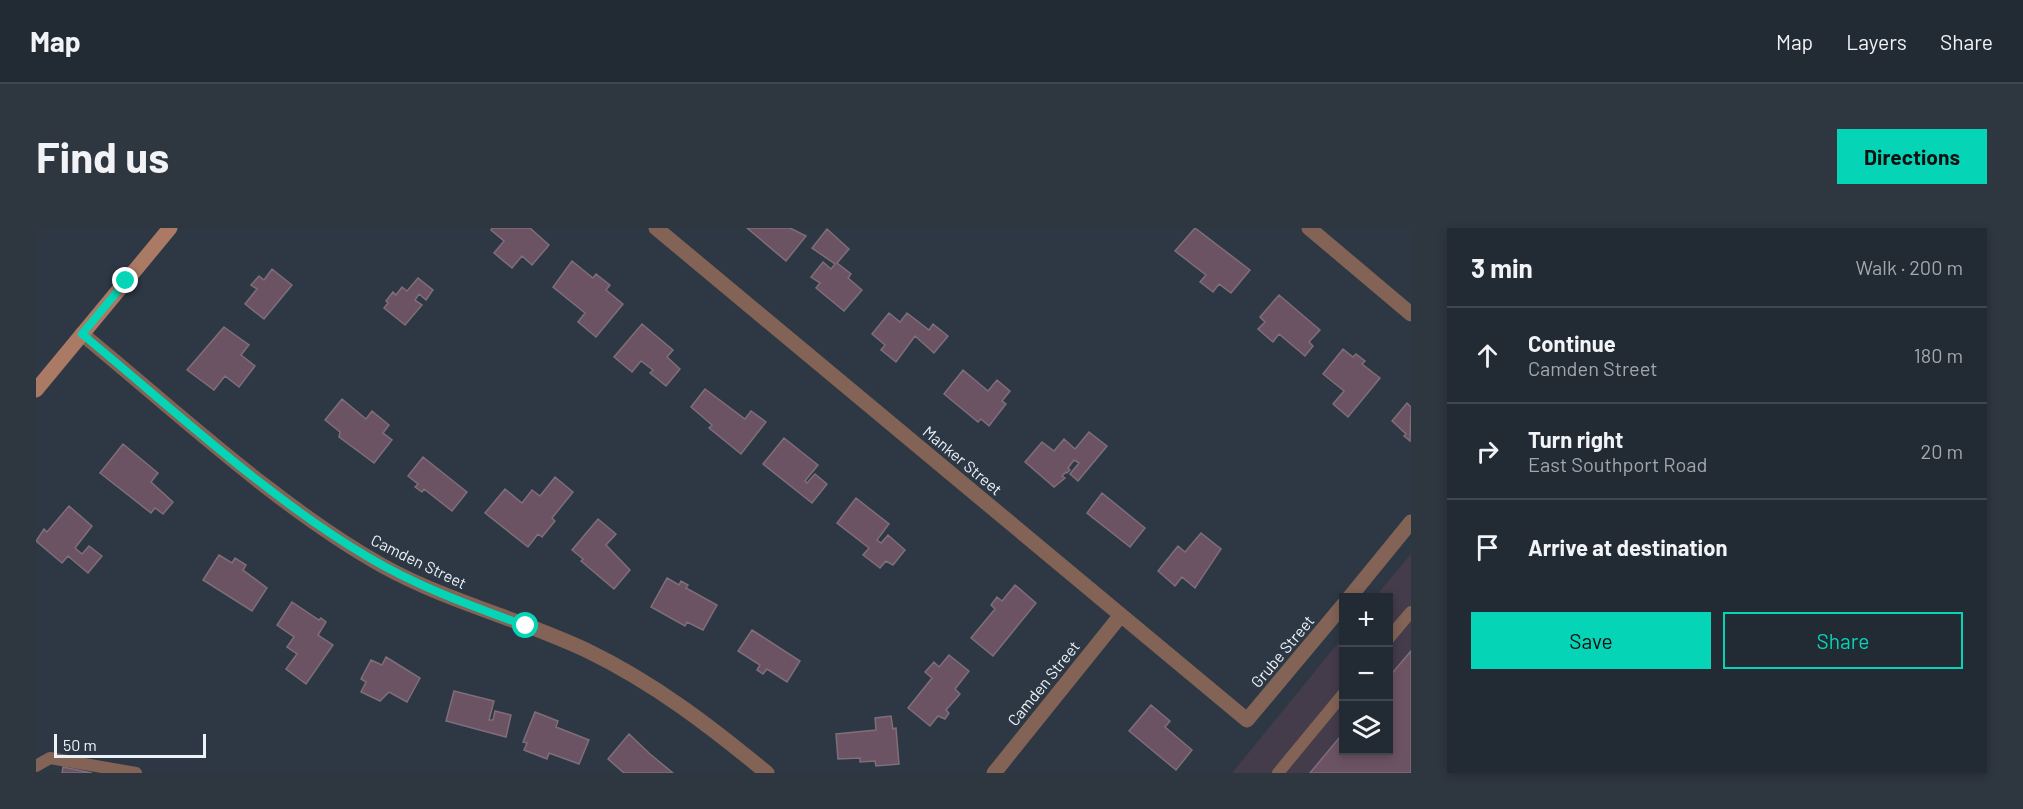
<!DOCTYPE html>
<html lang="en">
<head>
<meta charset="utf-8">
<style>
	body { margin:0; font-family:Barlow,sans-serif; background:#2e363f; color:#f1f3f6 }
	.controls { position:absolute; right:18px; bottom:18px; display:grid; overflow:hidden; border-radius:0px; box-shadow:0 3px 9px #0003 }
	.controls button { width:54px; height:54px; display:grid; place-items:center; padding:0; border:0; border-bottom:2px solid #3f464e; background:#222a33; color:#f1f3f6; font:30px sans-serif }
	.scale { position:absolute; left:18px; bottom:15px; width:152px; box-sizing:border-box; padding-left:6px; border:3px solid #ebf2f9; border-top:0; font-size:16px; line-height:21px; white-space:nowrap; color:#ebf2f9; -webkit-text-stroke:4px #2d3844; paint-order:stroke }
	.stop { position:absolute; width:18px; height:18px; margin:-14px; border:4px solid #05d5b6; border-radius:50%; background:#fff }
	.stop.end { background:#05d5b6; border-color:#fff; box-shadow:0 2px 6px #0008 }
	.list { margin:0; padding:0; list-style:none }
	h2 { display:flex; justify-content:space-between; align-items:center; height:78px; margin:0; padding:0 24px; font-size:26px }
	h2 small { font-size:20px; font-weight:400; color:#a2a7ac }
	.list li { display:grid; grid-template-columns:39px 1fr auto; gap:18px; align-items:center; box-sizing:border-box; height:96px; padding:0 24px; border-top:2px solid #3f464e }
	.list b { display:block; font-size:22px; white-space:nowrap }
	.list p { margin:0; font-size:20px; white-space:nowrap; color:#a2a7ac }
	.list em { font-size:20px; font-style:normal; color:#a2a7ac }
	.actions { display:flex; gap:12px; padding:18px 24px }
	.actions a { flex:1; padding:14px 0; border:2px solid #05d5b6; border-radius:0px; text-align:center; font-size:21px; color:#05d5b6 }
	.actions .main { background:#05d5b6; color:#111 }
	.icon { flex:none; width:33px; height:33px; fill:none; stroke:currentColor; stroke-width:2; stroke-linecap:round; stroke-linejoin:round }
	.map { position:relative; flex:none; width:1375px; height:545px; overflow:hidden; border-radius:0px }
	header { display:flex; align-items:center; gap:36px; box-sizing:border-box; height:84px; padding:0 30px; background:#222a33; border-bottom:2px solid #3f464e }
	header strong { font-size:28px }
	nav { display:flex; gap:33px; margin-inline-start:auto; font-size:21px }
	.intro { display:flex; align-items:center; justify-content:space-between; box-sizing:border-box; height:144px; padding:0 36px }
	h1 { margin:0; font-size:42px }
	.button { padding:15px 27px; border-radius:0px; background:#05d5b6; color:#111; font-size:21px; font-weight:700 }
	main { display:flex; gap:36px; padding:0 36px }
	aside { flex:1; background:#222a33; border-radius:0px; box-shadow:0 3px 9px #0003 }
	.map>svg:first-child { display:block }
</style>
</head>
<body>
<header>
<strong>Map</strong>
<nav><a>Map</a><a>Layers</a><a>Share</a></nav>
</header>
<div class="intro"><h1>Find us</h1><a class="button">Directions</a></div>
<main>
<div class="map">
<svg width="1375" height="545" viewBox="0 0 1375 545">
	<rect width="100%" height="100%" fill="#2d3844"/>
	<path fill="#443b4b" d="M1375,326v219h-179l111,-136 1,113h44v-152l-13,-1z"/>
	<path fill="#6c5363" stroke="#7f6e79" stroke-width="1.5" d="M456,0h38l19,17 -17,20 -10,-9 -10,12 -18,-15 10,-12 -13,-11z
		M711,0h43l16,8 -20,25z
		M1159,0l55,42 -19,23 -12,-9 -6,8 -13,-10 6,-7 -31,-24z
		M791,1l22,20 -12,14 14,11 -3,4 14,12 -18,21 -28,-23 4,-5 -9,-6 12,-15 8,7 4,-5 -23,-16z
		M536,33l21,17 3,-4 14,11 -4,5 17,14 -27,33 -18,-15 7,-9 -32,-26z
		M236,41l20,16 -28,34 -19,-15 12,-15 -6,-4 8,-9 5,4z
		M382,50l15,12 -7,10 -7,-6 -4,6 7,5 -17,20 -21,-17 4,-5 -2,-2 7,-9 3,3 6,-8 5,4z
		M1243,67l41,35 -11,12 4,4 -8,10 -26,-22 -6,8 -15,-13 7,-7 -5,-5z
		M853,85l11,9 7,-9 22,17 4,-6 15,12 -14,17 -19,-17 -19,26 -15,-12 4,-5 -13,-11z
		M606,96l31,26 -6,7 13,12 -14,17 -16,-13 3,-3 -12,-9 -9,11 -18,-15z
		M188,99l25,18 -8,10 14,11 -16,21 -14,-11 -11,14 -27,-20z
		M1307,121l10,8 3,-3 9,7 -3,3 18,14 -32,39 -15,-13 11,-13 -21,-17z
		M927,142l25,21 9,-11 13,11 -8,10 4,3 -17,22 -8,-7 -3,3 -34,-28z
		M669,161l40,30 6,-8 15,11 -25,32 -32,-26 3,-3 -21,-18z
		M306,171l24,20 6,-8 17,14 -6,8 9,7 -18,23 -35,-26 1,-5 -15,-12z
		M1371,175l4,4 -1,34 -6,-5 2,-2 -14,-13z
		M1053,204l18,14 -29,35 -8,-7 9,-11 -5,-3 -6,8 2,2 -3,3 -1,-1 -4,4 3,2 -11,9 -29,-25 17,-20 12,9 10,-12 11,10z
		M748,210l34,27 -13,16 2,2 8,-9 12,10 -15,19 -49,-39z
		M87,216l35,29 -7,9 22,20 -10,12 -8,-6 -4,5 -51,-40z
		M387,229l44,35 -15,19 -28,-22 -2,3 -7,-5 3,-3 -10,-8z
		M519,249l18,15 -21,26 3,3 -13,16 -4,-3 -10,13 -43,-34 20,-24 17,14 10,-13 8,6z
		M1066,265l43,35 -15,19 -43,-34z
		M820,270l33,26 -12,16 4,3 7,-8 17,15 -12,15 -7,-4 -6,7 -17,-13 6,-7 -32,-25z
		M33,278l23,20 -17,22 7,6 7,-8 13,10 -14,17 -20,-17 -6,7 -26,-22 8,-12 3,3z
		M562,291l18,15 -10,11 24,25 -16,19 -33,-28 2,-2 -11,-9z
		M1165,305l20,16 -26,39 -13,-11 -7,9 -17,-15 20,-25 7,6z
		M183,327l13,8 3,-5 11,7 -3,5 24,18 -15,23 -49,-31z
		M631,350l12,7 2,-4 7,4 -2,3 31,17 -14,25 -16,-8 -2,4 -34,-19z
		M979,357l21,18 -43,53 -22,-18 24,-29 -4,-4 6,-8 5,4z
		M256,374l27,18 2,-2 5,4 -8,13 15,10 -27,39 -20,-15 11,-15 -10,-7 7,-10 -17,-12z
		M716,402l48,31 -13,21 -20,-13 -4,5 -6,-4 3,-5 -22,-14z
		M1375,423v122h-101l34,-41v18h44v-72z
		M913,427l20,16 -14,18 5,5 -14,16 3,3 -4,6 -7,-3 -8,10 -22,-18 24,-30 -7,-6 9,-10 5,5z
		M350,429l34,21 -13,24 -18,-10 -9,9 -19,-9 5,-10 -5,-3 10,-19 11,5z
		M418,463l40,10 -5,19h4l2,-9 16,4 -5,22 -60,-16z
		M1115,477l19,16 -5,6 27,23 -16,20 -47,-39z
		M499,484l23,9 -2,6 33,13 -10,24 -30,-11 -2,6 -23,-9 3,-7 -4,-1z
		M855,488l2,13 3,-1 3,36 -23,2 -1,-5 -15,1v-4l-22,1 -2,-25 40,-4 -1,-12z
		M593,506l21,20 23,19h-49l-16,-14z
		M27,539l29,6h-30z"/>
	<g fill="none" stroke-linecap="round" stroke-linejoin="round">
		<path stroke="#826355" stroke-width="12" d="M1352,411l23,-27
			M0,538l14,-8 86,15
			M1242,545l66,-80"/>
		<path stroke="#826355" stroke-width="15" d="M620,0l591,492 97,-116
			M1273,0l102,86
			M46,106c94,77 196,173 301,232 65,36 138,53 205,85 66,32 122,75 179,122
			M1313,370l62,-76
			M958,545l127,-158"/>
		<path stroke="#ab7a65" stroke-width="15" d="M0,162l134,-162"/>
	</g>
	<g fill="none" stroke-linecap="round" stroke-linejoin="round">
		<path stroke="#05d5b6" stroke-width="8" d="M90,53l-44,53c90,74 187,165 286,223 50,30 104,49 158,69"/>
	</g>
	<g text-anchor="middle" dominant-baseline="central" stroke-width="5" stroke-linejoin="round" paint-order="stroke">
		<g font-size="16" fill="#ebf2f9" stroke="#2d3844">
			<text transform="translate(927 232) rotate(40)">Manker Street</text>
			<text transform="translate(383 333) rotate(26)">Camden Street</text>
			<text transform="translate(1246 423) rotate(-50)">Grube Street</text>
			<text transform="translate(1007 455) rotate(-51)">Camden Street</text>
		</g>
	</g>
</svg>
<div class="controls">
<button>+</button>
<button>−</button>
<button><svg class="icon" aria-label="layers" viewBox="0 0 24 24"><path d="M12 4l9 5-9 5-9-5zM3 14l9 5 9-5"/></svg></button>
</div>
<div class="scale">50 m</div>
<div class="stop" style="left:490px;top:398px"></div>
<div class="stop end" style="left:90px;top:53px"></div>
</div>
<aside>
<h2>3 min<small>Walk · 200 m</small></h2>
<ul class="list">
<li><svg class="icon" aria-label="ahead" viewBox="0 0 24 24"><path d="M12 20V5M6 11l6-6 6 6"/></svg><div><b>Continue</b><p>Camden Street</p></div><em>180 m</em></li>
<li><svg class="icon" aria-label="right" viewBox="0 0 24 24"><path d="M7 20v-9h11M14 6l5 5-5 5"/></svg><div><b>Turn right</b><p>East Southport Road</p></div><em>20 m</em></li>
<li><svg class="icon" aria-label="arrive" viewBox="0 0 24 24"><path d="M6 21V4h12l-3 4 3 4H6"/></svg><div><b>Arrive at destination</b></div></li>
</ul>
<div class="actions"><a class="main">Save</a><a>Share</a></div>
</aside>
</main>
</body>
</html>
